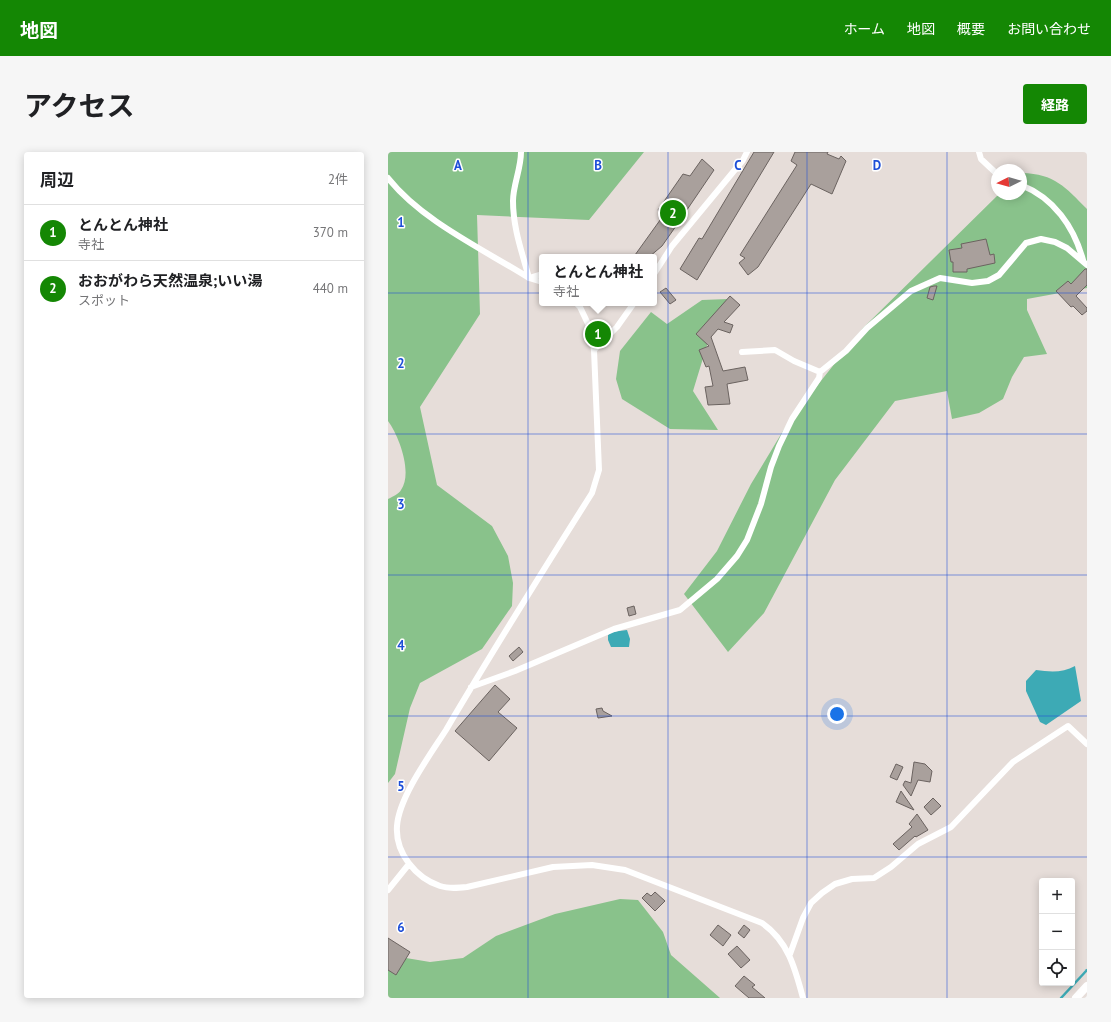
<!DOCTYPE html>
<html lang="ja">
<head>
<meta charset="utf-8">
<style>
	body { margin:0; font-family:"PT Sans","Noto Sans JP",sans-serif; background:#f6f6f6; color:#202124 }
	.controls { position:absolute; right:12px; bottom:12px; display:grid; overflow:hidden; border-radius:4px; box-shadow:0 2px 10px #0003 }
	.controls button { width:36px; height:36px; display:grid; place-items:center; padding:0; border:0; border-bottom:1px solid #e0e0e0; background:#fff; color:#202124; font:20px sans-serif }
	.compass { position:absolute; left:603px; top:12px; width:36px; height:36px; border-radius:50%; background:#fff; box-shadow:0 2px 10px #0003; rotate:265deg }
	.you { position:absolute; left:449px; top:562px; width:14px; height:14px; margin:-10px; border:3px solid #fff; border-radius:50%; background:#1a73e8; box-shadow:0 0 0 6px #1a73e833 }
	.badge { display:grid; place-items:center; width:26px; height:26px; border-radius:50%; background:#148704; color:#fff; font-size:13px; font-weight:700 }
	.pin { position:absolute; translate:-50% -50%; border:2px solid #fff; box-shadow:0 1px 4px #0006 }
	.popup { position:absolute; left:151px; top:102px; width:118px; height:52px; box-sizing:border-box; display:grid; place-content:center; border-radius:4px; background:#fff; filter:drop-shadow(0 1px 3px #0005); font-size:13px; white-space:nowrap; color:#757577 }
	.popup b { font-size:15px; color:#202124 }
	.popup::after { content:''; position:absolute; left:50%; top:100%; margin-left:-8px; border:8px solid transparent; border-top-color:#fff }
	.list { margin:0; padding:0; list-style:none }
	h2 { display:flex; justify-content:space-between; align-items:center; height:52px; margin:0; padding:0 16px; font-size:17px }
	h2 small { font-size:13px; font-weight:400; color:#757577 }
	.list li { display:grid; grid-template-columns:26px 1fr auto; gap:12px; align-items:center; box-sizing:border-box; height:56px; padding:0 16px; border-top:1px solid #e0e0e0 }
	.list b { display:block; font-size:15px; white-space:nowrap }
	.list p { margin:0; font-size:13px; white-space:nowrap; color:#757577 }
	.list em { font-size:13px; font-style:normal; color:#757577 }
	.icon { flex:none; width:22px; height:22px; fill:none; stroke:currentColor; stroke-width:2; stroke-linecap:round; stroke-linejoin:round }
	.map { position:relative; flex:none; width:699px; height:846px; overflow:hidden; border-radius:4px }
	header { display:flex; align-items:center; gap:24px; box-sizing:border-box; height:56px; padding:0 20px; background:#148704; color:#fff }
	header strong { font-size:19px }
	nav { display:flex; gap:22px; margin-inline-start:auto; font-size:14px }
	.intro { display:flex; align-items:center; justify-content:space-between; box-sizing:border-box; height:96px; padding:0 24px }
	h1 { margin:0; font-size:28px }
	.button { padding:10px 18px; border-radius:4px; background:#148704; color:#fff; font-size:14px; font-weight:700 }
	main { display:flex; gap:24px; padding:0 24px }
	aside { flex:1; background:#fff; border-radius:4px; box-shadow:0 2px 10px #0003 }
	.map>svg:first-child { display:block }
</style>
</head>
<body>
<header>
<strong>地図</strong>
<nav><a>ホーム</a><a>地図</a><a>概要</a><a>お問い合わせ</a></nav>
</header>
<div class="intro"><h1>アクセス</h1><a class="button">経路</a></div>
<main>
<aside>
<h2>周辺<small>2件</small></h2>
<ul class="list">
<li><span class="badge">1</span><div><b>とんとん神社</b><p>寺社</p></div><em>370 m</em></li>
<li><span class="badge">2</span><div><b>おおがわら天然温泉;いい湯</b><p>スポット</p></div><em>440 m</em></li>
</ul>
</aside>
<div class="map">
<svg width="699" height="846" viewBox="0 0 699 846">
	<rect width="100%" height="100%" fill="#e6ddd9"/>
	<path fill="#89c28b" d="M0,0h256l-55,68 -112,-5 3,99 -60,93 17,78 55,41 16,30 5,27 -1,23 -30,43 -62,34 -10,25 -15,66 -7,9v-284c4,-2 11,-5 13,-9 12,-17 -2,-54 -13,-69z
		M634,21c33,1 43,14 65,36v79l-60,11v11l20,44 -23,3 -12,20 -9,22 -24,14 -27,6 -5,-28 -52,10 -60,79 -71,133 -36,39 -44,-58 33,-43 34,-67 38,-63 74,-93 136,-134h22z
		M340,147l-13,20 -22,72 25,39 -48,-1 -48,-30 -6,-20 4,-28 31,-39 16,12 35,-24z
		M232,747l18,1 25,32 8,23 49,43h-332v-43l42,7 33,-4 33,-22 59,-22z"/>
	<path fill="#3daab5" d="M239,478l3,9 -1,8h-18l-3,-7v-5l4,-3z
		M687,514l6,35 -35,24 -6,-3 -14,-31v-10l10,-11c14,2 27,3 39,-4z"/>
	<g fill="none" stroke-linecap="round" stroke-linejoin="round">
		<path stroke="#3daab5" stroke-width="2.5" d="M673,846l26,-28"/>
	</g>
	<path fill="#a9a09c" stroke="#6b6360" d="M366,0h20l-77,128 -17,-11 19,-31 3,1z
		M407,0h33l-1,2 12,5 2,-3 5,5 -14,33 -21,-10 -53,83 -10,8 -9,-12 6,-5 -5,-3 57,-90 -6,-4z
		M314,7l12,11 -38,56 -14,20 -13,11h-11l-3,-2 28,-39 -5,-6 25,-36 7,2z
		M598,87l4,16 4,-1 1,9 -28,6v3h-14v-10h-2l-2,-12 13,-2 -1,-4z
		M697,117h2v16l-11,11 11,12v3l-5,4 -9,-9 -2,1 -15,-16 12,-10 3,3z
		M546,134h3l-4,14 -6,-2 3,-11z
		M278,136l10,12 -6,4 -10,-12z
		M342,144l10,9 -16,17 9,3 -3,8 -12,-4 -7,8 12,34 22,-4 3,13 -21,4 3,20 -22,1 -3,-18 8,-1 -4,-20 -3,1 -7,-17 10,-4 -13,-12z
		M246,454l2,8 -7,2 -2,-8z
		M131,495l4,5 -10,9 -4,-5z
		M107,533l15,14 -12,13 19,16 -28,33 -34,-30z
		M214,556l1,3 9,5 -14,2 -2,-9z
		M526,610l11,2 7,7 -2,11 -12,-2 -7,16 -8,-11 2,-4 6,2z
		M508,612l7,3 -6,13 -7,-3z
		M513,639l13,19 -18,-8z
		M545,646l8,8 -10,9 -7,-8z
		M529,662l11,16 -12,7 -1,-1 -16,14 -6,-6 19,-17 -3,-3z
		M267,740l10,9 -10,10 -13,-13 5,-5 4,3z
		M330,773l13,10 -8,11 -13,-11z
		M356,773l6,5 -6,8 -6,-5z
		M0,786l22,14 -14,23 -8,-5z
		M349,794l13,14 -9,8 -13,-14z
		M356,824l11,9 -3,2 13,11h-16l-14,-12z"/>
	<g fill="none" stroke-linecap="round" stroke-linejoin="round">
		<path stroke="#fff" stroke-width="6" d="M133,0c0,17 -8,33 -8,49 0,27 9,51 16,77
			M591,0l2,7 16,15
			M0,26c34,43 95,71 141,100l13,4
			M633,33c33,13 53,42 62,75
			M266,122l18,-28 71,-86 4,-8
			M141,126l13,-4
			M188,151l4,4 10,21 4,22 5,120 -7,23c-50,79 -99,157 -146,237 -16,25 -47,67 -49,96 -2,27 19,52 43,60 9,3 18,2 27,1l86,-20 39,-2 33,5 137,53c26,18 33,45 41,75
			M206,198l23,-23 17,-24
			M354,200l33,-2 19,11 26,11
			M83,535l44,-16 99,-42 66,-19 37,-31 20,-23 10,-16 14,-36 10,-37 8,-21 13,-27 27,-41 1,-6 26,-21 21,-23 44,-37 29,-13 32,5 16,-2 11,-6 27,-32 15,-4 14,3 12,6 20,17
			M0,738l21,-26
			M402,802l13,-36 8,-15 11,-10 13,-9 17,-5 22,-1 17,-11 27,-23 33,-17 62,-65 55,-36 19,18"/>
		<path stroke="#fff" stroke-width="8" d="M688,846l11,-12"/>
	</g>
	<path fill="none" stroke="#1d4ed8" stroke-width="1" stroke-opacity="0.55" d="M140,0v846M280,0v846M419,0v846M559,0v846M0,141h699M0,282h699M0,423h699M0,564h699M0,705h699"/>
	<g font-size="13" text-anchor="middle" font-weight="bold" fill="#1d4ed8" stroke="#fff" stroke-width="3" stroke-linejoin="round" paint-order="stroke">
		<text x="70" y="18">A</text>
		<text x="210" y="18">B</text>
		<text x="350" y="18">C</text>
		<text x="489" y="18">D</text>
		<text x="13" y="75">1</text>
		<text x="13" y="216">2</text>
		<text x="13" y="357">3</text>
		<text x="13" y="498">4</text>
		<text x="13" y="639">5</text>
		<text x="13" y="780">6</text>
	</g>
</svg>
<div class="controls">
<button>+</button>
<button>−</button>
<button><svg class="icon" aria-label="locate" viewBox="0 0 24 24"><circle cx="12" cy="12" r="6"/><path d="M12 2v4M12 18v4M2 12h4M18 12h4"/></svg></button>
</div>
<svg class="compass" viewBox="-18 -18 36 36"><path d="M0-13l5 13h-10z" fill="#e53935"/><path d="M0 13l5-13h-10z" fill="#757577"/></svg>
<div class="you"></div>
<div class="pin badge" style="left:210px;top:182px">1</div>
<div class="popup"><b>とんとん神社</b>寺社</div>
<div class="pin badge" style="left:285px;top:61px">2</div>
</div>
</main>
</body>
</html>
